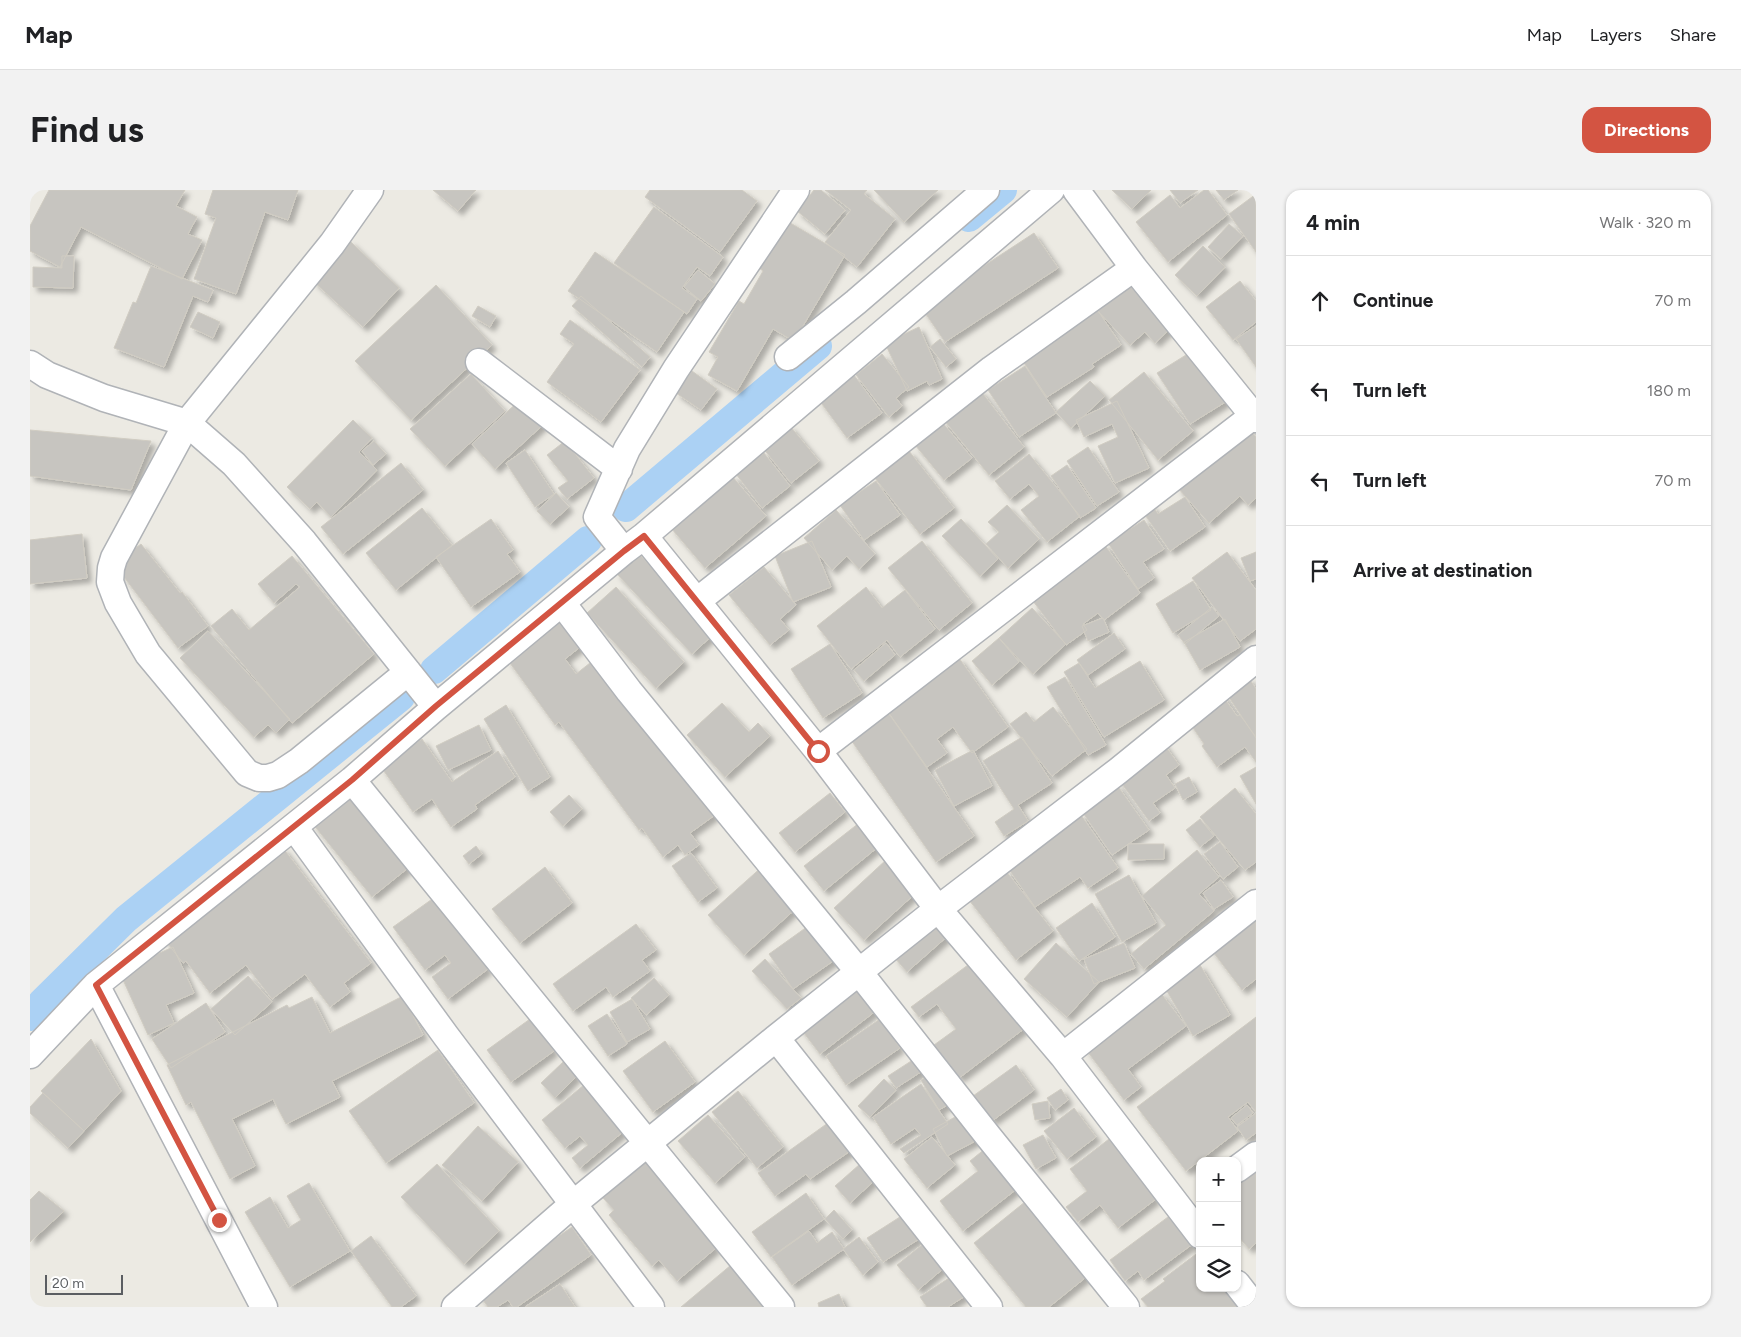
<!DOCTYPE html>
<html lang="en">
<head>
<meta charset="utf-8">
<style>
	body { margin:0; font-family:Figtree,sans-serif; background:#f2f2f2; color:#202124 }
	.controls { position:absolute; right:15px; bottom:15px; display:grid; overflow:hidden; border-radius:10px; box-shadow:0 1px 4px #0004 }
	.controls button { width:45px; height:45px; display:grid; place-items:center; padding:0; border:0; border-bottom:1px solid #e0e0e0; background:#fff; color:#202124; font:25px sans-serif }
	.scale { position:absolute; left:15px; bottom:12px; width:78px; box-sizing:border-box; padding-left:5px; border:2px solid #5b5e62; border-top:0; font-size:14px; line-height:18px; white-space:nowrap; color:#5b5e62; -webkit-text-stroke:4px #fff; paint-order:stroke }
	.stop { position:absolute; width:15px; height:15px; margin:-11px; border:4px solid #d35442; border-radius:50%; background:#fff }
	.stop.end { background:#d35442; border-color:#fff; box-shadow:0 1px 5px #0008 }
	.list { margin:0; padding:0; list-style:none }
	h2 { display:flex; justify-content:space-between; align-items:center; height:65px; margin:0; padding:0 20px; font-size:21px }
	h2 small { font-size:16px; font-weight:400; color:#757577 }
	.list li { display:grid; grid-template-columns:32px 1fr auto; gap:15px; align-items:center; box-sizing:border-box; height:90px; padding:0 20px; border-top:1px solid #e0e0e0 }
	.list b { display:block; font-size:19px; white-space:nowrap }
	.list em { font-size:16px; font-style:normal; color:#757577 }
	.icon { flex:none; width:28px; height:28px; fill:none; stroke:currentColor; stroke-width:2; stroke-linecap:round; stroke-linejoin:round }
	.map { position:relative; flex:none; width:1226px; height:1117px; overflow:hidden; border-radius:15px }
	header { display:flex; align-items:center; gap:30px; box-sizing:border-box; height:70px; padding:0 25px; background:#fff; border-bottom:1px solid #e0e0e0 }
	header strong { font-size:24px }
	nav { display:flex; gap:28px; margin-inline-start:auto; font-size:18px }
	.intro { display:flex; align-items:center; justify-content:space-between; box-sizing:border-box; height:120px; padding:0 30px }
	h1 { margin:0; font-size:35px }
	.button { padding:12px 22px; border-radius:15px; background:#d35442; color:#fff; font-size:18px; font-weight:700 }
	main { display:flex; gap:30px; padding:0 30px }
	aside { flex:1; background:#fff; border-radius:15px; box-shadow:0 1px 4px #0004 }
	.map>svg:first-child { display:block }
</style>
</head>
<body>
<header>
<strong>Map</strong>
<nav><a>Map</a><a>Layers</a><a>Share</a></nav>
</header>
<div class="intro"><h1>Find us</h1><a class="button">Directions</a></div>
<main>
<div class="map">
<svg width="1226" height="1117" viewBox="0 0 1226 1117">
	<defs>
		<filter id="shadow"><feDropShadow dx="4.5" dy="4.5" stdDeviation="2.5" flood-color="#0004"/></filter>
	</defs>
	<rect width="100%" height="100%" fill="#eceae3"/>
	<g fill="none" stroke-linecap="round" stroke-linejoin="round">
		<path stroke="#abd1f4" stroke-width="28" d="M939,28l34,-28
			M596,318l192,-162
			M404,480l154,-130
			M0,827l12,-15 84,-83 275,-222"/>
	</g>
	<path fill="#c7c5c0" stroke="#d0ccc2" filter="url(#shadow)" d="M19,0h136l-9,16 21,11 -9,17 14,6 -20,39 -101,-52 -21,40 -30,-16v-25z
		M183,0h85l-10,30 -23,-8 -29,82 -42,-15 22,-61 -11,-4z
		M403,0h43l-18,21z
		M620,0h92l15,11 -37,51 -75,-55z
		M784,0h7l24,20 -20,24 -28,-23z
		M795,0h42l-3,4 31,25 -38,48 -32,-25 26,-32z
		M844,0h64l-34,32z
		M1082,0h39l-19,19z
		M1140,0h28l-18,13z
		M1174,0h4l19,25 -59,47 -32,-40 34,-27 10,13z
		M1186,0h22l-14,10z
		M1226,4v58l-27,-38z
		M624,17l69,50 -13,19 -13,-9 -15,21 15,11 -10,15 -73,-51z
		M757,31l58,34 -51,86 -21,-12 -36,62 -29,-16 10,-18 -9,-5 30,-51 5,3 19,-33 -4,-3z
		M1199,34l14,12 -22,23 -13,-12z
		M1004,43l24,35 -113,74 -24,-35z
		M320,51l49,47 -36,39 -50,-46z
		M1173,56l22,21 -28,29 -22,-21z
		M565,62l89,60 -27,40 -89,-61z
		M32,66h12l-1,32 -40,-1v-20l29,1z
		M121,76l62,24 -5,12 -15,-6 -29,71 -50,-19 19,-46 3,1z
		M668,80l17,14 -14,17 -17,-14z
		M1097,89l44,49 -16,15 -10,-11 -15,13 -35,-37z
		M1210,91l16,20v21l-23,18 -27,-33z
		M406,95l56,60 -81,75 -56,-59z
		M551,106l69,61 -8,10 -70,-61z
		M448,116l18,10 -6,11 -18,-11z
		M1066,118l25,37 -29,19 2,3 -47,30 -27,-40z
		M168,122l22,10 -7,16 -23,-11z
		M540,130l70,50 -39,52 -54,-40 27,-38 -14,-10z
		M1226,136v41l-20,-28z
		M889,137l23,52 -13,6 -2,-4 -20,10 -22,-48z
		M910,149l16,20 -10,8 -16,-20z
		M1164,160l33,51 -37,23 -33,-51z
		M852,164l27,33 -13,11 6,8 -13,11 -33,-42z
		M995,176l31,47 -37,24 -31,-47z
		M662,181l25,18 -16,21 -25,-17z
		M1114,182l49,59 -35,29 -49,-60z
		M441,184l34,37 -60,55 -35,-37z
		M824,185l28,38 -35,25 -28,-38z
		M1060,191l15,15 -34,32 -15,-16z
		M950,200l44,57 -35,28 -45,-55z
		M491,209l24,24 -50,46 -23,-25z
		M1087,211l32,67 -34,15 -17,-37 20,-9 -6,-13 -28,13 -8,-17z
		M323,230l19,18 -13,14 18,18 -46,47 -14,-15 -7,7 -23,-22z
		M912,232l30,36 -28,22 -29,-35z
		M760,236l29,35 -28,22 -28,-35z
		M1217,236l9,11v61l-8,7 -8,-9 -31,27 -32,-36z
		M0,240l121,11 -20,49 -101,-14z
		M344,251l12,13 -13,11 -11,-14z
		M535,251l29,37 -27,21 -9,-11 10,-7 -21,-26z
		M1058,257l31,45 -22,14 -30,-45z
		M495,260l29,44 -19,13 -29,-44z
		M879,261l45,57 -34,26 -46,-57z
		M734,263l26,33 -28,22 -26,-34z
		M999,264l51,62 -33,26 -26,-32 18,-14 -10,-12 -19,15 -15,-18z
		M371,273l22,27 -80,64 -22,-27z
		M1037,275l29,43 -16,10 -29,-42z
		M702,286l34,40 -61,52 -34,-40z
		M846,291l24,34 -36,25 -24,-35z
		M526,303l13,14 -19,17 -13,-13z
		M1155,307l20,30 -35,24 -27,-39 9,-7 6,9z
		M977,315l32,34 -31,29 -22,-24 13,-12 -11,-10z
		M392,318l30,37 -56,45 -30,-37z
		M806,320l39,44 -16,15 -12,-13 -15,14 -28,-32z
		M461,329l22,31 -6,4 13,18 -49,35 -35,-50z
		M931,329l37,40 -18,17 -38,-40z
		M1114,330l20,29 -21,13 11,16 -16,11 -30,-46z
		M52,344l5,44 -57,6v-44z
		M782,351l19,46 -38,15 -18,-46z
		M892,351l50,62 -33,27 -51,-62z
		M111,354l39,49 2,-1 26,34 -30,22 -64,-84z
		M1074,354l36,49 -36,27 -6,-7 -15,11 4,6 -21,15 -33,-44 37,-27 -2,-3z
		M1197,362l29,38v39l-16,12 -48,-63z
		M1226,362v27l-6,2 -9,-23z
		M608,363l77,80 -23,21 -76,-81z
		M262,366l82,98 -82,69 -81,-97 21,-17 17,21 51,-43 -4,-3 -22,19 -16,-19z
		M734,377l32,38 -16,14 9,11 -19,15 -41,-50z
		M1163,391l18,29 -38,23 -17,-29z
		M586,397l68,75 -28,26 -69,-75z
		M836,397l16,21 23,-18 30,39 -35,28 -13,-17 -36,29 -34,-43z
		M1182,417l7,9 -34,28 -7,-9z
		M1002,418l34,36 -33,30 -34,-36z
		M534,427l20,27 -19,15 11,15 19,-15 120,156 -25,18 9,12 -14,10 -7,-10 -15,12 -21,-29 -3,2 -80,-108 -4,3 -48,-66z
		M1073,428l6,14 -21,9 -6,-15z
		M1195,429l15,28 -40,23 -16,-28z
		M178,441l82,88 -14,14 -8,-8 -14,12 -74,-79z
		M1084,443l11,16 -37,26 -11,-15z
		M969,448l20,24 -27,23 -20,-24z
		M856,453l9,12 -31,26 -10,-11z
		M800,454l32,49 -39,25 -32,-49z
		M929,468l49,69 -36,26 -19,-26 -16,12 10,14 -20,14 -41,-58z
		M1110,471l24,39 -60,37 -40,-65 15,-9 16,25z
		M1035,487l41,68 -18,10 -41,-68z
		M1219,488l7,11v49l-30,-45z
		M1192,505l15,21 3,-1 16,22v25l-11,-15 -28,20 -15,-21 2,-2 -17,-25z
		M692,513l27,29 9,-9 12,13 -45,41 -38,-42z
		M476,515l44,72 -22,14 -44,-72z
		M1023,517l34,42 -35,27 -42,-52 16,-12 8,10z
		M859,524l85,122 -38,26 -85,-122z
		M449,535l12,25 -43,20 -12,-24z
		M992,547l30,46 -34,22 10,16 -24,15 -9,-14 19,-13 -31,-48z
		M392,549l30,43 46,-31 17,26 -40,28 2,4 -26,18 -19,-28 -19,13 -32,-45z
		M1131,550l18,25 -13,10 9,13 -22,15 7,10 -11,8 -35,-48z
		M943,560l19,36 -38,20 -19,-36z
		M1226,577v37l-16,-28z
		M1159,587l8,15 -14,8 -8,-16z
		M1087,595l32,45 -37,25 -31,-45z
		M1205,598l21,26v48l-11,8 -45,-53z
		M800,603l15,19 -50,40 -16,-19z
		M318,604l60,74 -36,29 -60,-74z
		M539,605l13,14 -19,17 -13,-14z
		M1051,625l37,53 -30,20 -8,-11 -45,30 -29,-42z
		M1170,629l14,17 -14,11 -14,-17z
		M829,633l19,24 -54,44 -20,-25z
		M1190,652l18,25 -15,12 -19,-25z
		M1098,654h36v15l-36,1z
		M446,656l6,8 -13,10 -6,-8z
		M253,658l88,115 -27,20 6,9 -20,15 -25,-33 -33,25 -26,-34 -36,28 -24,-32 -3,2 -19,-24z
		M1167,660l22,27 -20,17 15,17 -70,58 -13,-15 35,-29 -24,-29z
		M661,663l26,35 -19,14 -26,-36z
		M857,669l30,33 -53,48 -30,-32z
		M734,675l36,40 -56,50 -36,-40z
		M515,677l27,36 -52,40 -28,-34z
		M976,681l47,60 -37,29 -47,-60z
		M1099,685l27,48 -34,19 -27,-48z
		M1191,690l12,17 -19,12 -11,-16z
		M405,707l53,72 -40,30 -16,-22 19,-14 -6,-8 -20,15 -32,-43z
		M1062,713l23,34 -36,24 -23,-33z
		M1226,724v65l-14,11 -32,-42z
		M907,730l13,14 -43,38 -13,-15z
		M606,734l20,26 -14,10 8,11 -37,26 -7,-10 -33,24 -20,-27z
		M781,734l25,35 -43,30 -24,-35z
		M1026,753l43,39 -32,35 -43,-38z
		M1094,753l11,25 -41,16 -10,-25z
		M143,757l21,46 -28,12 8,18 -26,12 -29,-64z
		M735,769l36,39 -14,11 -35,-38z
		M942,772l53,66 -66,50 -25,-33 22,-16 -19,-25 -18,13 -8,-10z
		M1170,775l30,50 -37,21 -29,-50z
		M218,786l24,26 -37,33 -24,-26z
		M624,788l15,17 -23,20 -15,-17z
		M823,790l24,30 -57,44 -23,-30z
		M1130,802l26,34 -58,43 13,18 -17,13 -40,-53z
		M373,806l20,39 -91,46 8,16 -54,27 -13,-25 -41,20 23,47 -25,13 -39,-77 -5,3 -19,-40 120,-60 2,3 23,-11 18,36z
		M602,809l18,30 -23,13 -17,-30z
		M176,813l19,29 -54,36 -19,-29z
		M577,824l20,30 -19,12 -20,-30z
		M1226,827v95l-8,-10 -20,15 10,14 -52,40 -49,-64z
		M500,829l24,32 -43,31 -24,-32z
		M850,829l20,29 -54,37 -20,-29z
		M61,849l30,52 -37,40 -43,-40z
		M635,851l30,41 -42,30 -30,-41z
		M408,860l36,53 -88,60 -37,-52z
		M892,864l8,12 -34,22 -8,-12z
		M533,872l14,14 -22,22 -14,-15z
		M986,875l18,25 -42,31 -19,-25z
		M906,881l18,30 -15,9 -18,-30z
		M854,889l12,11 -26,27 -12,-11z
		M555,894l39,47 -44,37 -8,-10 16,-13 -8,-9 -15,12 -23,-28z
		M891,894l27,40 -44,29 -4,-4 21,-14 -6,-7 -24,16 -18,-27z
		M1031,899l7,11 -13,10 -8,-12z
		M708,901l45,56 -26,21 -45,-56z
		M13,903l41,38 -16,17 -38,-35v-6z
		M1018,911l2,17 -15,2 -3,-16z
		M1217,915l6,8 -16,12 -6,-7z
		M1044,918l22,29 -29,22 -23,-28z
		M938,920l15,27 -36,19 -14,-27z
		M1226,923v20l-10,7 -9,-13z
		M678,925l37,42 -30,26 -37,-42z
		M802,930l21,29 -43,30 -4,-5 -31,22 -17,-23z
		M448,936l40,36 -36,39 -40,-36z
		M1013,945l13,23 -20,11 -13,-24z
		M902,947l23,28 -28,23 -23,-29z
		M1079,949l47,60 -38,29 -18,-23 -22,17 -12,-15 21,-16 -17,-22z
		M956,958l32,40 -55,43 -23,-30 38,-30 -8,-10z
		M615,972l71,86 -39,33 -18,-21 -7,6 -43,-51 5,-5 -11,-12z
		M407,974l62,67 -35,33 -63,-67z
		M830,974l15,16 -25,23 -15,-17z
		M1226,977v76l-7,6 -12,-14v-62z
		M279,993l41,68 -60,36 -45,-75 25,-15 18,31 13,-8 -14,-24z
		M9,1001l25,20 -34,31v-42z
		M776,1003l18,26 -53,38 -19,-25z
		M1006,1003l59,77 -46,37h-23l-52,-64z
		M804,1020l18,20 -9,9 -18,-20z
		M1142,1024l22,29 -50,37 -6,-9 -13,10 -15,-21z
		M873,1025l16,24 -36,23 -16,-24z
		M542,1037l19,28 -74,52h-4l-5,-7 -11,7h-9l-11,-15z
		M779,1041l8,12 15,-11 12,17 -52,36 -20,-28z
		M341,1046l45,60 -15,11h-9l-41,-56z
		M829,1047l19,25 -15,13 -20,-26z
		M893,1054l21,24 -26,22 -21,-25z
		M1166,1064l4,5v29h27l14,19h-93l-7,-8 24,-18 -2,-2z
		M701,1075l36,42h-86z
		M922,1086l13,20 -17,11h-21l-7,-10z
		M530,1094l15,23h-50z
		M809,1104l6,13h-26l-1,-4z"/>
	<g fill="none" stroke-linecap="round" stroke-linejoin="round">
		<g stroke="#b0b3b7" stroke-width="29">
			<path id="minor" d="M340,0l-38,54 -145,179 -73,135 -3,10 -1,14 8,21 30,51 99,119 12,5h9l10,-3 21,-14 109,-89
				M1046,0l58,78 122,151
				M758,167l68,-55 130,-112
				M449,172l140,107
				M0,174l17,11 57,23 83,25 47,41 70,78 132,165
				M614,346l174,215 120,158 125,147 137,179
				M594,361l-27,-34 30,-68 49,-80 120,-179
				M667,411l295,-232 142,-101
				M532,413l67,88 230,281 129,164 138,171
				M788,561l435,-335
				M322,590l429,527
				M264,637l152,209 205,271
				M66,795l168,322
				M746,848l213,269
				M0,865l66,-70 256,-205 84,-73 188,-156 20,-15 407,-346
				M1033,866l193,-153
				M1207,979l19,-14
				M1207,1094l18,23
				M425,1117l117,-102 204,-167 162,-129 180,-138 138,-112"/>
		</g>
		<use href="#minor" stroke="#fff" stroke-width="26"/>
	</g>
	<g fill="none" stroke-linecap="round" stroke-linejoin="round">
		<path stroke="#d35442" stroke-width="6" d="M189,1030l-123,-235 256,-205 84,-74 188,-155 20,-15 174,215"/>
	</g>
</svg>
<div class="controls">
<button>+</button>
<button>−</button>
<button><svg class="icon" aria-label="layers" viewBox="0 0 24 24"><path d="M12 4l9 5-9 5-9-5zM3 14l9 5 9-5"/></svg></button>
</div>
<div class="scale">20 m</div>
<div class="stop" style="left:788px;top:561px"></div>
<div class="stop end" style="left:189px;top:1030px"></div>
</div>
<aside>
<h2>4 min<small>Walk · 320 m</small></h2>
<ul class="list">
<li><svg class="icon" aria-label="ahead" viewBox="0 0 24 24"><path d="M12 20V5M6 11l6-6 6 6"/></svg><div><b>Continue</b></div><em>70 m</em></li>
<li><svg class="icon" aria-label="left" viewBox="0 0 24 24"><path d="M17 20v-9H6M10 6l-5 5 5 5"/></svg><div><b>Turn left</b></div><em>180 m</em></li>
<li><svg class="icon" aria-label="left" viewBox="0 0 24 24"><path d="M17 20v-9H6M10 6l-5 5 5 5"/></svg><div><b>Turn left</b></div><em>70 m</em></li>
<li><svg class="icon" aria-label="arrive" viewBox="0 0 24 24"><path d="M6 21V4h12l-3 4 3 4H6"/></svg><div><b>Arrive at destination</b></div></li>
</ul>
</aside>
</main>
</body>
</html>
